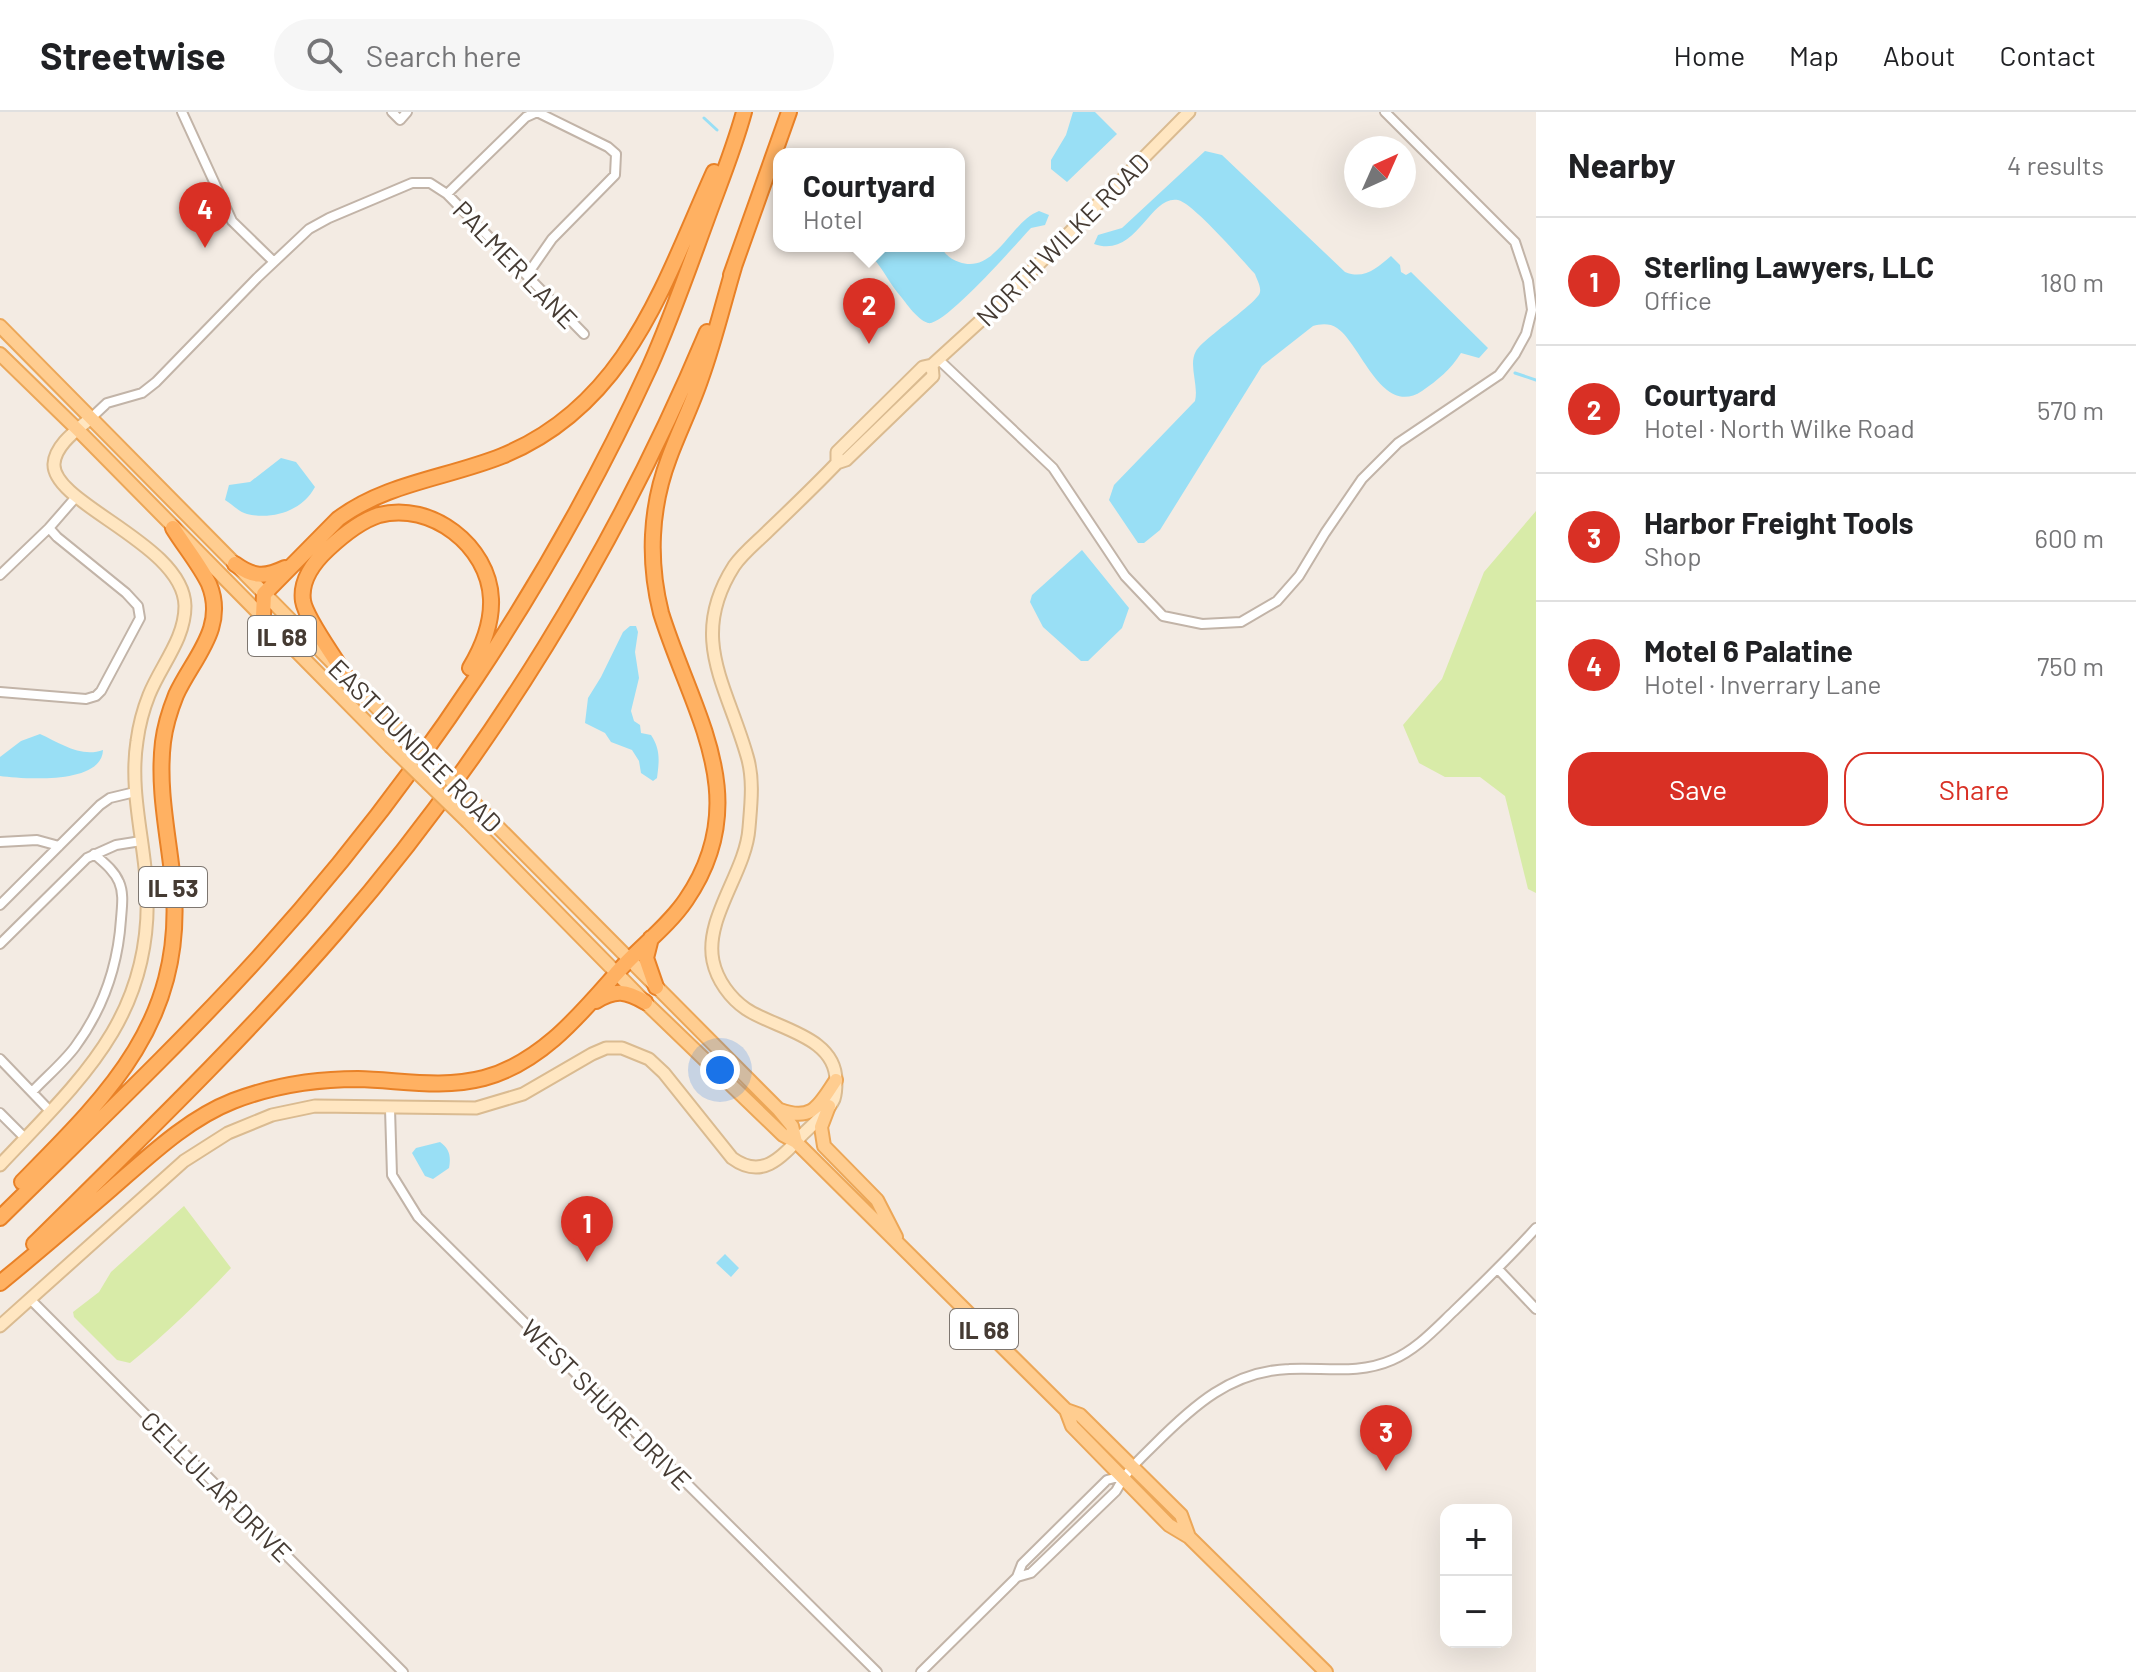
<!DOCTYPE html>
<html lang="en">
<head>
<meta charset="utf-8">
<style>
	body { margin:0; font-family:Barlow,sans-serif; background:#f6f6f6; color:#202124 }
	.controls { position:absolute; right:24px; bottom:24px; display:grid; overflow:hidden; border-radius:16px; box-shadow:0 8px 32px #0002 }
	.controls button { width:72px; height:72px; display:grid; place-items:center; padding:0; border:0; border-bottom:2px solid #e0e0e0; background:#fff; color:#202124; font:40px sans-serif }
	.compass { position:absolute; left:1344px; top:24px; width:72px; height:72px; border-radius:50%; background:#fff; box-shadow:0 8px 32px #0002; rotate:45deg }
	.you { position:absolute; left:720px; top:958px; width:28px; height:28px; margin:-20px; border:6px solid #fff; border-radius:50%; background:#1a73e8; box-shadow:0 0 0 12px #1a73e833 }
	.badge { display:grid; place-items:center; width:52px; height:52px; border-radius:50%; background:#d93025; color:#fff; font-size:26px; font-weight:700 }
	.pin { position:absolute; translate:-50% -66px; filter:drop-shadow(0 2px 4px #0008) }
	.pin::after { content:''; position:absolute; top:42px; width:28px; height:24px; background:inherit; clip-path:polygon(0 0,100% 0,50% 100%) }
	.popup { position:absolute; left:773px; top:36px; width:192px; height:104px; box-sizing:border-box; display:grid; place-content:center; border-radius:16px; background:#fff; filter:drop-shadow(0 2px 6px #0005); font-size:26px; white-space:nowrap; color:#757577 }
	.popup b { font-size:30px; color:#202124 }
	.popup::after { content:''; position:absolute; left:50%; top:100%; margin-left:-16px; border:16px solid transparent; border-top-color:#fff }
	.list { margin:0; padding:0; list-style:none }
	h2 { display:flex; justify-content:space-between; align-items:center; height:104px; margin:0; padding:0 32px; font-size:34px }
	h2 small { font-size:26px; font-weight:400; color:#757577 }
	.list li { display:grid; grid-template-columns:52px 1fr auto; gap:24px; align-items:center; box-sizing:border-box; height:128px; padding:0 32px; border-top:2px solid #e0e0e0 }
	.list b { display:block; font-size:30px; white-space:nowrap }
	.list p { margin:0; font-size:26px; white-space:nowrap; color:#757577 }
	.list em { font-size:26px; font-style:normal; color:#757577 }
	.actions { display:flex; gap:16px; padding:24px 32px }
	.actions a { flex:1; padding:18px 0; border:2px solid #d93025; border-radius:24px; text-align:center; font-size:28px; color:#d93025 }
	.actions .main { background:#d93025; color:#fff }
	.icon { flex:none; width:44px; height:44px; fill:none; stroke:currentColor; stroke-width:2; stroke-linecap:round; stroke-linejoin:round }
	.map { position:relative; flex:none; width:1536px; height:1560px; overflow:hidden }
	header { display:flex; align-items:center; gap:48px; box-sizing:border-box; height:112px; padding:0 40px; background:#fff; border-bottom:2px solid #e0e0e0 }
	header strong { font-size:38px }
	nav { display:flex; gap:44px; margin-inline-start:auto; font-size:28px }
	.search { width:560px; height:72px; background:#f6f6f6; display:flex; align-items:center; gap:20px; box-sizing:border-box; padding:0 28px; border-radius:44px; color:#757577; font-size:30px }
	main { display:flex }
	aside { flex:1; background:#fff }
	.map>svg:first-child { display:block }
</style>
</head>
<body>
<header>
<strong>Streetwise</strong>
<div class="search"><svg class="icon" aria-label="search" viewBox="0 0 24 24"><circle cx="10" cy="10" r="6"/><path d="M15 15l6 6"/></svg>Search here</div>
<nav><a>Home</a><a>Map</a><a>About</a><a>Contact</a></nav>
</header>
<main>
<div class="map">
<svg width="1536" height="1560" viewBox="0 0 1536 1560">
	<rect width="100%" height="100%" fill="#f3ebe3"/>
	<path fill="#d8eba8" d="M1536,399v382l-8,-4 -23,-93 -25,-19h-35l-26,-14 -16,-38 39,-46 42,-107z
		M184,1094l47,62c-32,34 -65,66 -101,95l-13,-3 -43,-43 -1,-5 26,-20 12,-20z"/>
	<path fill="#99dff5" d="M1073,0h22l22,22 -50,48 -16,-13v-9l15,-25z
		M1205,39l17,4 123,117c19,8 32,-4 46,-16l9,9 1,7 5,3 5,-3 77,76 -9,10 -18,-5c-10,16 -23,27 -39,38 -40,27 -61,-47 -85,-63 -7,-5 -17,-4 -24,-2l-51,40 -102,164 -16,13h-6l-29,-43 5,-15 81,-84c4,-16 -7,-36 1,-50 9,-14 63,-49 64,-59 1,-6 -3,-12 -5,-18 -13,-14 -62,-71 -77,-74 -29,-5 -41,59 -84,44l4,-9 24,-7z
		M1039,99l10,4 -4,10 -14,3c-14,15 -87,99 -103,95 -12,-4 -23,-22 -31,-31 -13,-17 -19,-35 -40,-46h83c5,8 10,13 19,16 36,13 51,-40 80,-51z
		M281,346l15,4 19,25c-13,24 -42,33 -68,27 -8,-2 -15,-10 -22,-14l4,-15 21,-3z
		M1082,438l47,58 -7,20 -34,33h-7l-38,-34 -13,-25 2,-7z
		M630,514h6l2,6 -3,20 4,26 -8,33 3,10 6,4 1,8 10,2c10,15 8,27 6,43l-4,3 -12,-8 -2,-12 -7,-11 -21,-8 -6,-9 -20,-10 3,-25 13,-21 22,-45z
		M40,622c20,9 41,24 63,16 -1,35 -79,29 -103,26v-19l21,-16z
		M440,1030c10,7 11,15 9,26l-16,11 -8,-3 -13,-23 4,-5z
		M725,1142l14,14 -8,9 -15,-14z"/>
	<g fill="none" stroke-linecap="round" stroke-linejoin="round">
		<path stroke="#99dff5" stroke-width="3" d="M704,6l13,12
			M1515,261l21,7"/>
		<g stroke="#c2b4a8" stroke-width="12">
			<path id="street" d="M182,0l50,109 41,40
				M392,0l8,8 7,-8
				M447,82l79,-77 11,-5
				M527,163l25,-36 63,-64 1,-21 -8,-7 -71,-35
				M938,247l115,109 72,108 38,40 39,8 39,-2 36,-21 22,-25 26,-43 37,-54 36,-36 101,-68 16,-21 11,-20 6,-24 -4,-29 -13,-39 -130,-130
				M91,306l16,-15 35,-10 14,-11 101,-104 52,-49 20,-11 83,-35h18l17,11 137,140
				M0,463l49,-47 27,-31
				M0,580l86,7 10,-3 5,-5 39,-73 -2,-12 -12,-13 -69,-56 -8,-9
				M0,730l37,-2 22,6
				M0,793l100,-100 10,-7 25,-6
				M0,832l87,-86 29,-13 25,-4
				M0,947l50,52
				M32,980c14,-15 31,-29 43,-45 28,-38 43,-82 46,-128 1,-13 3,-26 -2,-37 -5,-12 -16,-20 -25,-28
				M390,997l2,66 26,42 459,455
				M0,1001l24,24
				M1498,1157l38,40
				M30,1187l373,373
				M1017,1465l5,-13 85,-84 15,-4
				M921,1560l96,-95 14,-4 85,-82c10,-20 22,-30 38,-46 39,-39 77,-74 135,-76 35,-2 69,6 103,-9 24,-10 43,-31 62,-49 28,-27 56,-54 82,-83"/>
		</g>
		<g stroke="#dabb91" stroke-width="15">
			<path id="secondary" d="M837,351v-11l86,-85 9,-2 68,-62 189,-191
				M0,1053c79,-84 152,-147 147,-273 -2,-50 -18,-100 -10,-151 2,-15 6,-31 12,-46 12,-30 36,-56 36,-89 -1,-62 -133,-102 -131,-142 1,-19 23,-34 37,-46
				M0,1214l184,-165 44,-28 44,-18 43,-9 161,2 47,-14 69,-40 14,-6h16l27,11 15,14 68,85c30,22 49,0 70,-23 11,-11 26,-23 32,-36 2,-6 2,-12 2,-18 0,-45 -60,-52 -90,-72 -16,-11 -29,-29 -33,-48 -9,-43 33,-89 36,-133 2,-24 5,-49 -2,-72 -20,-71 -59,-118 -13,-190 9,-13 23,-24 34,-35 23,-22 47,-45 69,-68l9,-3 87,-84 -1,-11"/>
		</g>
		<g stroke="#eca758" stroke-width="16">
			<path id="primary" d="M0,214l402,407
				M0,242l78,76 312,316
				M475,692l303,305 14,17 4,16
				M468,710l177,180 138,133 13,7 270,268 6,16 97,99 20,12 137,135
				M829,994l-8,21 3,19 53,54 19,37
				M780,998c33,12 39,-5 56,-30
				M1066,1298l14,5 101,100 8,22"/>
		</g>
		<g stroke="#e88127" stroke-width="18">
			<path id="highway" d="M731,163l58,-163
				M235,452c18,13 29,14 50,4
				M263,504l1,-22 74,-75c48,-36 109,-41 164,-63 125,-51 161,-171 212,-284
				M345,563c-10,-18 -39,-56 -42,-74 -3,-21 11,-39 25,-52 15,-14 32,-28 51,-34 52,-14 110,31 112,84 1,24 -9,49 -21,69
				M651,826l-5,20 10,29
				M596,889c20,-12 30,-10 49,1
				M22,1070c85,-86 160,-158 152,-290 -4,-50 -17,-100 -11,-150 2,-16 7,-32 13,-47 17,-37 51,-67 33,-111 -9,-19 -25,-38 -36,-56
				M0,1106c87,-86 176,-170 258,-260 158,-174 294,-378 392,-592 21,-47 38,-96 56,-145 13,-36 28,-72 38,-109
				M34,1132c103,-102 208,-203 303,-313 154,-178 279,-382 370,-599
				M0,1171c38,-31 74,-62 111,-94 37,-32 76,-70 122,-88 39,-15 83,-22 125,-22 42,1 84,10 126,-1 56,-15 95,-62 131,-103 22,-26 52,-47 71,-75 70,-102 6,-187 -25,-287 -13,-51 -11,-105 8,-155 10,-27 23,-53 32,-80 13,-36 22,-74 33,-111"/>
		</g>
		<use href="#street" stroke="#fff" stroke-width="8"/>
		<use href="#secondary" stroke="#ffe6c1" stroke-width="11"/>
		<use href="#primary" stroke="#ffcd90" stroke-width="12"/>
		<use href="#highway" stroke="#ffb162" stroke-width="14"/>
		<g stroke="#eca758" stroke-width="16" stroke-linecap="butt">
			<path id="primary-bridge" d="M402,621l73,71
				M390,634l78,76"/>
		</g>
		<use href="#primary-bridge" stroke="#ffcd90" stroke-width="12"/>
	</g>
	<g text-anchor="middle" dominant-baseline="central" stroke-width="7" stroke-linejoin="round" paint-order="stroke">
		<g fill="#fff" stroke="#7d7670" stroke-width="2">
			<rect x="248" y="504" width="68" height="40" rx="6"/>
			<rect x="139" y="755" width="68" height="40" rx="6"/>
			<rect x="950" y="1197" width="68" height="40" rx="6"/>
		</g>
		<g font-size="24" font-weight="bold" fill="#453b33">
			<text x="282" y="524">IL 68</text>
			<text x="173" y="775">IL 53</text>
			<text x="984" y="1217">IL 68</text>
		</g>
		<g font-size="26" fill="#453b33" stroke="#fff">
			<text transform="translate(1062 127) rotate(-45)">NORTH WILKE ROAD</text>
			<text transform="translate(516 152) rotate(46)">PALMER LANE</text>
			<text transform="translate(416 633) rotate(45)">EAST DUNDEE ROAD</text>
			<text transform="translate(607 1292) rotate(45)">WEST SHURE DRIVE</text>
			<text transform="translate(217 1374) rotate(45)">CELLULAR DRIVE</text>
		</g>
	</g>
</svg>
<div class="controls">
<button>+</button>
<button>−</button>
</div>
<svg class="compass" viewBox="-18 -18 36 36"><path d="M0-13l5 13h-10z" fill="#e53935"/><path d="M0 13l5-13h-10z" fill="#757577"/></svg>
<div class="you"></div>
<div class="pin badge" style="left:587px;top:1150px">1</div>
<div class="pin badge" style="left:869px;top:232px">2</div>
<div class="popup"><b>Courtyard</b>Hotel</div>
<div class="pin badge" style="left:1386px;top:1359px">3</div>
<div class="pin badge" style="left:205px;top:136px">4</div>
</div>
<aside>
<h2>Nearby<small>4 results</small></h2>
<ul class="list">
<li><span class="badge">1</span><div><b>Sterling Lawyers, LLC</b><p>Office</p></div><em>180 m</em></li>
<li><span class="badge">2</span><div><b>Courtyard</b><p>Hotel · North Wilke Road</p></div><em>570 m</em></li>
<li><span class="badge">3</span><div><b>Harbor Freight Tools</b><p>Shop</p></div><em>600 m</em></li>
<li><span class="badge">4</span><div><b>Motel 6 Palatine</b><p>Hotel · Inverrary Lane</p></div><em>750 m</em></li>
</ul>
<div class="actions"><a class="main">Save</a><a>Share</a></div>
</aside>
</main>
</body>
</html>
